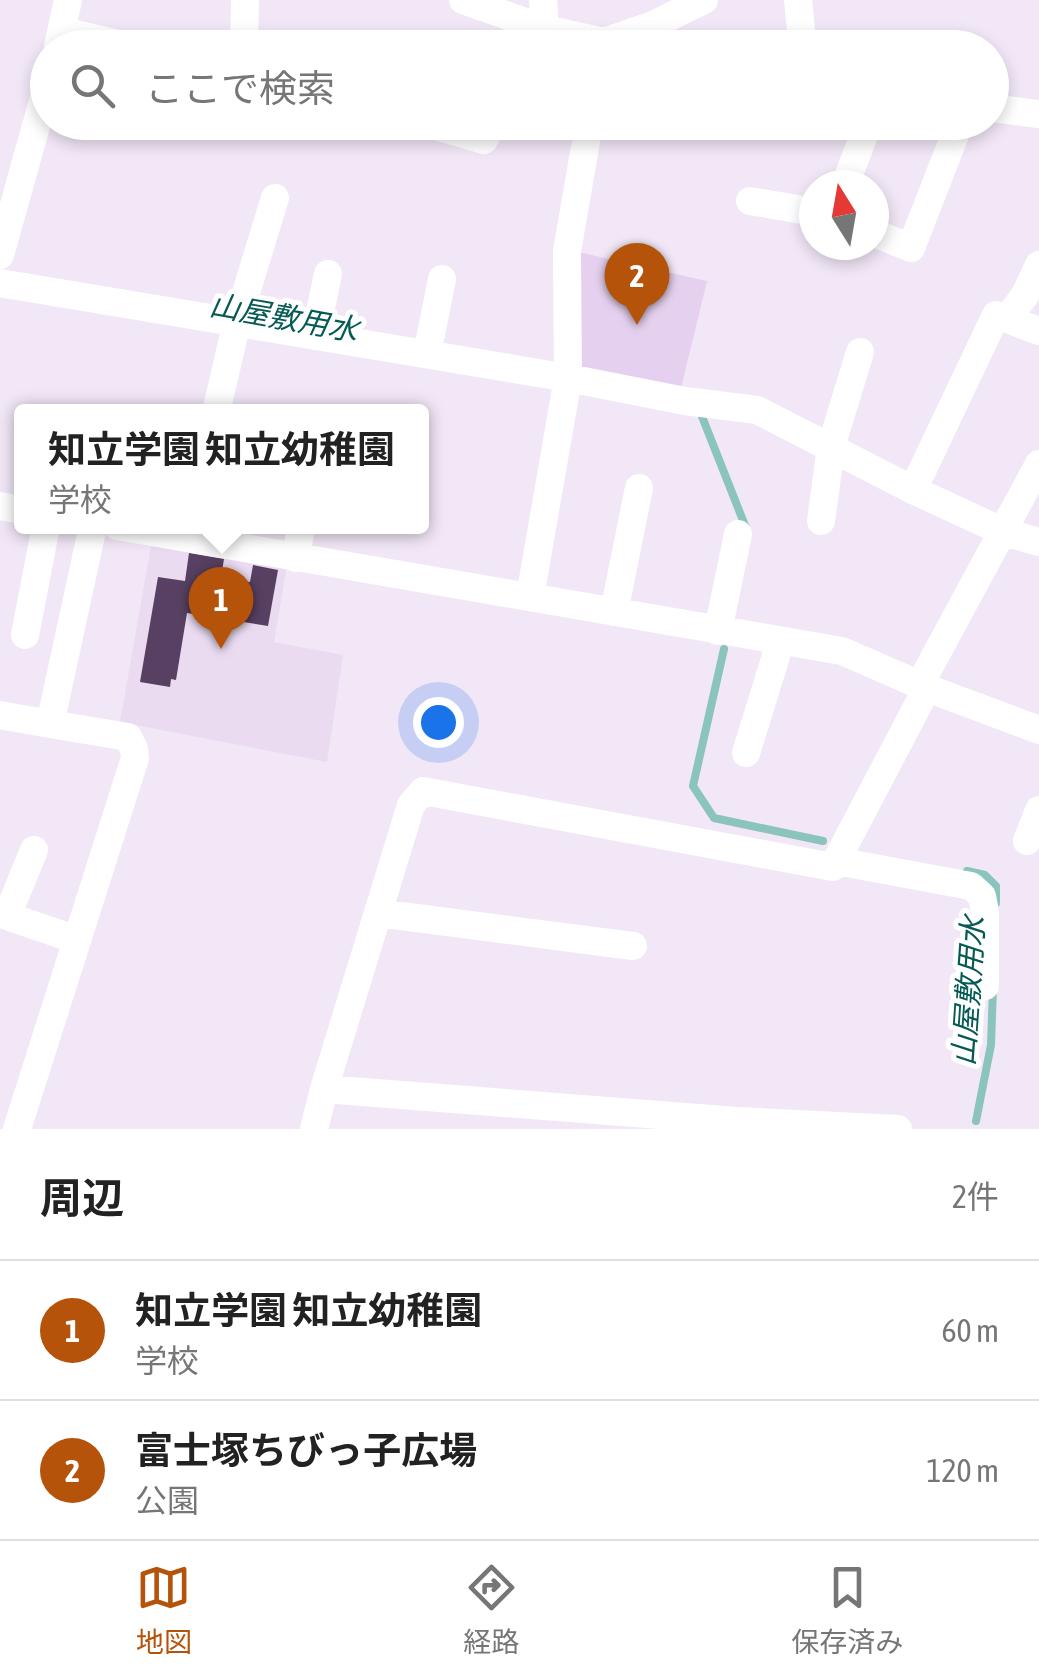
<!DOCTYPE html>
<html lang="ja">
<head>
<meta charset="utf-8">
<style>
	body { margin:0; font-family:"Asap Condensed","Noto Sans JP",sans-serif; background:#f6f6f6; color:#222 }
	.compass { position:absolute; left:799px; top:170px; width:90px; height:90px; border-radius:50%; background:#fff; box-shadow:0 5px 15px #0003; rotate:349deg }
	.you { position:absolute; left:438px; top:722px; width:35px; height:35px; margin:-25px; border:8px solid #fff; border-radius:50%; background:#1a73e8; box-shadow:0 0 0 15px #1a73e833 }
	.badge { display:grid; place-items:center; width:65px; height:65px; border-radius:50%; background:#b45309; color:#fff; font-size:32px; font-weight:700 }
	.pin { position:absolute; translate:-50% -82px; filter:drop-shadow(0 2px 5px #0008) }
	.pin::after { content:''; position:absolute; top:52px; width:35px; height:30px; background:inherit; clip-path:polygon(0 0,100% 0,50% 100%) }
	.popup { position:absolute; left:14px; top:404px; width:415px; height:130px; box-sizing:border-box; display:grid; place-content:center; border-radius:10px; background:#fff; filter:drop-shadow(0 2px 8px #0005); font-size:32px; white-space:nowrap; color:#767676 }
	.popup b { font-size:38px; color:#222 }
	.popup::after { content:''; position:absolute; left:50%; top:100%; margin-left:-20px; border:20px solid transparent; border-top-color:#fff }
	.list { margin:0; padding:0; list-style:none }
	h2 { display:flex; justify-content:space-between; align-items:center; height:130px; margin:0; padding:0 40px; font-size:42px }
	h2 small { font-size:32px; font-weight:400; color:#767676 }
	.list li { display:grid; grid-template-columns:65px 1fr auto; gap:30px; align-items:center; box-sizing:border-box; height:140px; padding:0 40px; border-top:2px solid #e0e0e0 }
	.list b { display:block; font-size:38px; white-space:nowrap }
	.list p { margin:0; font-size:32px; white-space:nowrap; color:#767676 }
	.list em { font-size:32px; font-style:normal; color:#767676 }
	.icon { flex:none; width:55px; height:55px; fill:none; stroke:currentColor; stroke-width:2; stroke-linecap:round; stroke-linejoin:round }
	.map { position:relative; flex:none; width:1039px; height:1129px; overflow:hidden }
	.search { position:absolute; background:#fff; box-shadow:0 5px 15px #0003; left:30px; right:30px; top:30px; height:110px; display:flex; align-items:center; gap:25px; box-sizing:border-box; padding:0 35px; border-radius:55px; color:#767676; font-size:38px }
	.sheet { height:410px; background:#fff }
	nav { display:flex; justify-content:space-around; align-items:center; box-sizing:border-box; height:140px; border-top:2px solid #e0e0e0; background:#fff; font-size:28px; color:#767676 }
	nav a { display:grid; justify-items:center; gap:5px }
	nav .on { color:#b45309 }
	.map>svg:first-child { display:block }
</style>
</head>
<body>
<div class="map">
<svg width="1039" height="1129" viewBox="0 0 1039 1129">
	<rect width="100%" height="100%" fill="#f2e7f7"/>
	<path fill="#eadbf1" d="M152,540l135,25 -13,77 69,13 -16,107 -207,-40z"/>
	<path fill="#e6d0ef" d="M578,252l129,29 -27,111 -103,-24z"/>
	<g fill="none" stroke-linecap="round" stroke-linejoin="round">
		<path stroke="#8ac4bc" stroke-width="8" d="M701,414l45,114
			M724,649l-31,137 21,32 109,23
			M967,871l18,4 11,11v17
			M976,1121l15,-76 2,-58"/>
	</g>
	<path fill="#574061" d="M189,553l35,6 -3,18 29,5 3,-17 25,5 -10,56 -81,-13 -11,67 -5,-1 -1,8 -30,-5 18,-105 27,4z"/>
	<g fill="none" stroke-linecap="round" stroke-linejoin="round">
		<path stroke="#fff" stroke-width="28" d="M463,0l82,29 59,13 49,-17 51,-25
			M62,31l73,17
			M58,46l10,-46
			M244,48l1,-48
			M535,48l10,-19 -2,-29
			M796,48l5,-18 -3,-30
			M992,108l47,6
			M422,122l62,18 9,-18
			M845,185l24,-63
			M750,201l64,11
			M874,233l37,15 49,-126
			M0,255l48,-172
			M0,283l568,95 117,23 72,9 156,80 91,42 35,10
			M1007,319l18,-24 14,-30
			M315,336l13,-62
			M427,354l15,-75
			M216,412l21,-90 38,-124
			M913,490l83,-175 43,16
			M0,506l21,4
			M821,521l10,-74 29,-95
			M117,526l725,125 85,37 112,42
			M296,558l5,-32
			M530,597l38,-219 -1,-127 21,-121 -28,-8
			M614,612l25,-124
			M718,631l20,-97
			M25,635l21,-109
			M920,684l119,-220
			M0,715l50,9 43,-198
			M746,753l30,-97 -1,-16
			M1027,841l12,-31
			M34,850l-27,66 70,24
			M836,861l135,25 11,10 3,16v74
			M378,913l255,33
			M324,1089l413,32 161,8
			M17,1129l118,-371 -1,-9 -6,-12 -78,-13
			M314,1129l10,-40 87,-284 12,-14 410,76 94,-179"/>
	</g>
	<g text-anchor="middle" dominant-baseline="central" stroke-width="10" stroke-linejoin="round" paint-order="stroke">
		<g font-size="30" font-style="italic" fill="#055a53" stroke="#fff">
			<text transform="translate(284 317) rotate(10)">山屋敷用水</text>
			<text transform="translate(968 991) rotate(-86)">山屋敷用水</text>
		</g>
	</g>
</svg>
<svg class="compass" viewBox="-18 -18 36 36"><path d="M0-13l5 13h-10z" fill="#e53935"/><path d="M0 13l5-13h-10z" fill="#767676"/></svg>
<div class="you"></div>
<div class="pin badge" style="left:221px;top:649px">1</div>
<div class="popup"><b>知立学園 知立幼稚園</b>学校</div>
<div class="pin badge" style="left:637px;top:325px">2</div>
<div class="search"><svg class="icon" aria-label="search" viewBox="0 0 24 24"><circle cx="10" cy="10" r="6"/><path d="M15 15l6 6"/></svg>ここで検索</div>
</div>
<section class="sheet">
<h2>周辺<small>2件</small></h2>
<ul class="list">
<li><span class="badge">1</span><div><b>知立学園 知立幼稚園</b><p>学校</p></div><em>60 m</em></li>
<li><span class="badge">2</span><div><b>富士塚ちびっ子広場</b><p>公園</p></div><em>120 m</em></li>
</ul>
</section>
<nav>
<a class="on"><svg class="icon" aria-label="map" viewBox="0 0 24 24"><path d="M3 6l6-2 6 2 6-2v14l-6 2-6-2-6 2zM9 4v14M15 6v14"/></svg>地図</a>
<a><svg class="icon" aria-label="directions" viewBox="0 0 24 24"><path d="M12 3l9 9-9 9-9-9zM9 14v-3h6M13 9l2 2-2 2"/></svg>経路</a>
<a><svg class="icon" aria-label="saved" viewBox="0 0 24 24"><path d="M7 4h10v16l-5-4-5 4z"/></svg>保存済み</a>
</nav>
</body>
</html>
